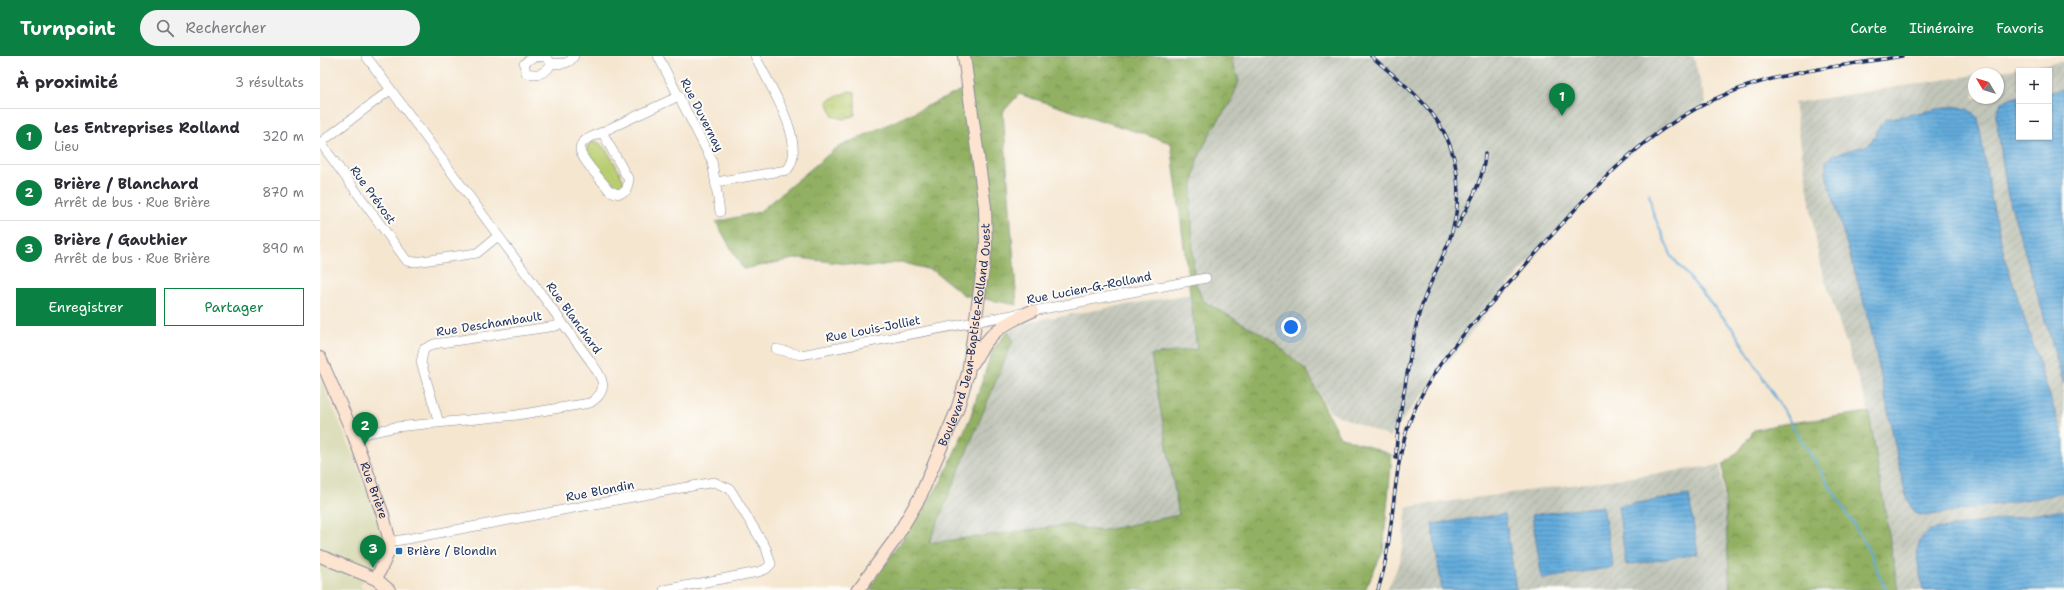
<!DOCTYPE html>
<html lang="fr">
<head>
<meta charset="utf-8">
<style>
	body { margin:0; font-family:"Shantell Sans",sans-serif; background:#f2f2f3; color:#2b2b33 }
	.controls { position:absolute; right:12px; top:12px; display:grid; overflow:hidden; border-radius:0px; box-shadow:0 1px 3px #0004 }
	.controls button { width:36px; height:36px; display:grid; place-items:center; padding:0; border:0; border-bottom:1px solid #e1e1e2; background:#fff; color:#2b2b33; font:20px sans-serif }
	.compass { position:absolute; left:1648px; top:12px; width:36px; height:36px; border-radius:50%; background:#fff; box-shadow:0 1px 3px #0004; rotate:308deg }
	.you { position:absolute; left:971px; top:271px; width:14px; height:14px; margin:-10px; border:3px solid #fff; border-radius:50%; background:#1a73e8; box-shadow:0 0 0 6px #1a73e833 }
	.badge { display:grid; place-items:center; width:26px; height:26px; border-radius:50%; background:#0b8043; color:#fff; font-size:13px; font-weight:700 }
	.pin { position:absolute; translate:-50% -33px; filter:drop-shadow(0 1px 2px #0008) }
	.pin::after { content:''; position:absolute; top:21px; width:14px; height:12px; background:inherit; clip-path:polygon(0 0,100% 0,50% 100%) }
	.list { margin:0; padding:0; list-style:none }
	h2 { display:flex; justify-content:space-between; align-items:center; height:52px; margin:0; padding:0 16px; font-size:17px }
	h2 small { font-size:13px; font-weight:400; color:#7c7c81 }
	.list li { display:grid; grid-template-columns:26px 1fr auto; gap:12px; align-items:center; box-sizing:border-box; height:56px; padding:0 16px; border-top:1px solid #e1e1e2 }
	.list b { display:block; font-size:15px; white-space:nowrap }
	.list p { margin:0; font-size:13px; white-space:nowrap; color:#7c7c81 }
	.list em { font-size:13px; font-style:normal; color:#7c7c81 }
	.actions { display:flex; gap:8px; padding:12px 16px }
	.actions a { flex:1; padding:9px 0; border:1px solid #0b8043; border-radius:0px; text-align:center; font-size:14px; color:#0b8043 }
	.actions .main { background:#0b8043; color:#fff }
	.icon { flex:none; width:22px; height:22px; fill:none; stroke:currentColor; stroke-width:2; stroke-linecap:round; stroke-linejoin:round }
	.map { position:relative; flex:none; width:1744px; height:534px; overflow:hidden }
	header { display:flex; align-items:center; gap:24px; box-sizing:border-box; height:56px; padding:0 20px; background:#0b8043; color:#fff }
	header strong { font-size:19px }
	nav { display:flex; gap:22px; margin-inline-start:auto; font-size:14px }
	.search { width:280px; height:36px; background:#f2f2f3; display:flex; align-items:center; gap:10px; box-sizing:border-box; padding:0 14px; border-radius:22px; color:#7c7c81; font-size:15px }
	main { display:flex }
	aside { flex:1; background:#fff }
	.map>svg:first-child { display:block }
</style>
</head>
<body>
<header>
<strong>Turnpoint</strong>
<div class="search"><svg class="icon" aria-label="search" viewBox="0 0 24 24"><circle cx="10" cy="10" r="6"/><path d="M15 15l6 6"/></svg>Rechercher</div>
<nav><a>Carte</a><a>Itinéraire</a><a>Favoris</a></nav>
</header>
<main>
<aside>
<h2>À proximité<small>3 résultats</small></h2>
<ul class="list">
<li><span class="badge">1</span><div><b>Les Entreprises Rolland</b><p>Lieu</p></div><em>320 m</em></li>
<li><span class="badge">2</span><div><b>Brière / Blanchard</b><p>Arrêt de bus · Rue Brière</p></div><em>870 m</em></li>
<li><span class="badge">3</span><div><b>Brière / Gauthier</b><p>Arrêt de bus · Rue Brière</p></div><em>890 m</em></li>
</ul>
<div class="actions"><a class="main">Enregistrer</a><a>Partager</a></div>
</aside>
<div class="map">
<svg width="1744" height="534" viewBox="0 0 1744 534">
	<defs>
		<pattern id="industrial-furrows" width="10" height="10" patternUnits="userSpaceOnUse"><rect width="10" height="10" fill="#c2c6b9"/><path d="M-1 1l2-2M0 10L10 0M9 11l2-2" fill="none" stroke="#a6aaa1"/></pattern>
		<pattern id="forest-crowns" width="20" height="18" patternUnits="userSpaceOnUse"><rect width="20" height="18" fill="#92b062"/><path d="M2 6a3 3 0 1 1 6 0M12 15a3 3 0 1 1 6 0" fill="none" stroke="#769054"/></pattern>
		<pattern id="park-crowns" width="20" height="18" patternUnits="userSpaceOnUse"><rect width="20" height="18" fill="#b9cd70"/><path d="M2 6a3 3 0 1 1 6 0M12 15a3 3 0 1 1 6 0" fill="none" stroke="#9eb063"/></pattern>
		<pattern id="water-rules" width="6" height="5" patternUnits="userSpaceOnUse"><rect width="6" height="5" fill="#63acdb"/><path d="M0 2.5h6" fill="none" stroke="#518cb5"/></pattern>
	</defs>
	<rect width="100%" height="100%" fill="#fdfcf7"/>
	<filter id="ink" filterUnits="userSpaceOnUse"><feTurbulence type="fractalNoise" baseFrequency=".025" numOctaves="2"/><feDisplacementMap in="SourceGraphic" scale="8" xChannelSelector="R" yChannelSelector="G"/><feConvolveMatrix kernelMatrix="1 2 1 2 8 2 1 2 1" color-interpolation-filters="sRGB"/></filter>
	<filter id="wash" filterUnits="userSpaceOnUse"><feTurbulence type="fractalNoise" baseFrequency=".012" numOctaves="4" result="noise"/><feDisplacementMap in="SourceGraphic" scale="16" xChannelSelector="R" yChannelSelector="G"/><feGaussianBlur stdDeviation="0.9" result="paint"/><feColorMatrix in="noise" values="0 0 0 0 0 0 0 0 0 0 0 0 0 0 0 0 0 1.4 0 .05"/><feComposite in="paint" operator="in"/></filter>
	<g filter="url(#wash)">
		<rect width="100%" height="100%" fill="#f5e6d0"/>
		<path fill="#dcdebc" d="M0,320l59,143 6,25 -25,42 4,4h-44z"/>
		<path fill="url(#industrial-furrows)" fill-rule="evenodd" d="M910,0h463l13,47 -51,30 -44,38 -99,110 -123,156 -59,-25 -25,-44 -33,-28 -69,-39 -9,-23 -3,-82 6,-36z
			M1744,5v529h-166l-29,-178 -49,-147 -26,-162 180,-28v23h24v-24h-15zM1699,15h30v66h-30z
			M870,238l7,55 -46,6 28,160 -79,16 -33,-6 -138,19 84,-203 -5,-10 24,-10z
			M1400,409l14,125h-347l13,-28 7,-55z"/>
		<path fill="#b9cd70" stroke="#6a7e67" d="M273,85c12,0 26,30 31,41l-4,7h-4l-4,-3 -25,-32v-8z"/>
		<path fill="url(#forest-crowns)" stroke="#567060" d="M642,0h270v6l7,19 -7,19 -20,30 -15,30 -6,36 3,82 9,23 69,39 35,31 32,65 53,19 -9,96 -18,39h-497l73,-108 29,-64 22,-67 16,-20 5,9 -84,203 138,-18 33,6 79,-16 -28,-160 46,-6 -26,-206 -152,-49 -16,18 14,193 -53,-10 -30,-24 -33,-9 -30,5 -72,-9 -56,11 -27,-47 43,-10 76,-63 129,-60z
			M1549,356l29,178h-168l-7,-125 17,-15 14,-20 22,-5z"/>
		<path fill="url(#park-crowns)" stroke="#6a7e67" d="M529,35l6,1v23l-11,4 -11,-3 -6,-15z"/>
		<path fill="url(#water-rules)" stroke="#3f6e9c" d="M1744,33v295l-57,-192 -11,-76 5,-14 18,-6v41h30v-45z
			M1635,50l14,4 9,8 13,79 15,65 58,177v52l-9,4 -130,21 -11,-3 -9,-20 -36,-173 -43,-146v-12l7,-7 35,-10 7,-9 5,-11 6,-6z
			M1369,439l9,59 -72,11 -8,-59z
			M1283,450l10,61 -71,12 -10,-64z
			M1744,454v80h-141c-3,-21 -14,-47 7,-60z
			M1185,458l11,76h-74l-10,-66z"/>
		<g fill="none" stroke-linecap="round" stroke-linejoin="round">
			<path stroke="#63acdb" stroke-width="2" d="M1329,138l4,19 19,44 61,72 132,214 21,47"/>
		</g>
	</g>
	<g filter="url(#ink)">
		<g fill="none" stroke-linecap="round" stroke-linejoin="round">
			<g stroke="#888a97" stroke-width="10">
				<path id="street" d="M338,0l54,105 8,51
					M231,7c-4,12 -15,12 -25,10l-2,-9c6,-7 13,-8 22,-7l5,6c9,1 18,2 23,-7
					M282,76l27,48 -3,11c-7,4 -10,3 -17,-1 -6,-8 -29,-32 -29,-41 0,-5 4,-8 7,-10l92,-43
					M0,86l87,119 8,1 62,-9 21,-17
					M0,87l70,-53
					M396,126l71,-12c22,-25 -19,-88 -32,-114
					M456,293l25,6 405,-77
					M119,367l-18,-61 3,-13 10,-5 122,-18 6,-4
					M34,380l42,-9 121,-12 73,-12c22,-14 11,-27 -1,-44l-223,-303
					M70,486l324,-60 16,7 36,59 5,16 -5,5 -8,3 -94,18"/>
			</g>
			<g stroke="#888a97" stroke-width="14">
				<g id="secondary">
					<path id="s1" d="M0,302l34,78 29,79 7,27 -2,11 -12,26"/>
					<path d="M653,307c16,-31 28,-38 59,-52"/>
					<path d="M0,500l56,23 13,11"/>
					<path id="s2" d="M538,534l36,-49 26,-44 37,-87 11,-37 18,-126 -1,-40 -21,-151"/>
				</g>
			</g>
			<use href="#street" stroke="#fff" stroke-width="9"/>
			<use href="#secondary" stroke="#fde4d1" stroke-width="12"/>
			<g stroke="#1b2f5e" stroke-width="3.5">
				<path id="rail" d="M1051,0c25,22 53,42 70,71 21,35 21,80 7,117 -10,24 -22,46 -29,70 -6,22 -9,44 -13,66 -4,25 -10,52 -10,78
					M1137,171c11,-23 27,-46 28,-73
					M1058,534c18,-56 12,-117 33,-172 21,-55 63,-95 101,-138 70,-77 128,-156 230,-192 51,-18 107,-23 160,-32"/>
			</g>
			<use href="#rail" stroke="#fdfcf7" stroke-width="2" stroke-dasharray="6" stroke-linecap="butt"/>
		</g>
	</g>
	<rect fill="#1f6fb2" stroke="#fdfcf7" stroke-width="1.5" x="75" y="491" width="8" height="8" rx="2"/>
	<g text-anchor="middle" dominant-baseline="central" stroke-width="4" stroke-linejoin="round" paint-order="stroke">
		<g font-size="12" fill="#1b2f5e" stroke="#fdfcf7">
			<text transform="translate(382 59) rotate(63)">Rue Duvernay</text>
			<text transform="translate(53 139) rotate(54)">Rue Prévost</text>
			<text transform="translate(769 232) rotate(-11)">Rue Lucien-G.-Rolland</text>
			<text transform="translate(254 262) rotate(54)">Rue Blanchard</text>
			<text transform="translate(169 268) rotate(-9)">Rue Deschambault</text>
			<text transform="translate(553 273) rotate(-11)">Rue Louis-Jolliet</text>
			<text stroke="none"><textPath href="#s2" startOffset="282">Boulevard Jean-Baptiste-Rolland Ouest</textPath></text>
			<text stroke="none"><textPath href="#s1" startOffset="143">Rue Brière</textPath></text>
			<text transform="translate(280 435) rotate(-11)">Rue Blondin</text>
		</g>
		<g font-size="12" fill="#1b2f5e" stroke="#fdfcf7" text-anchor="start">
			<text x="87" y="495">Brière / Blondin</text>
		</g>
	</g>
</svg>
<div class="controls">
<button>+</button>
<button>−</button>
</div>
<svg class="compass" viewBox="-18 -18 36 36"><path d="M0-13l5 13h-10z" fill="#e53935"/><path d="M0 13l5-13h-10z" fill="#7c7c81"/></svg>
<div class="you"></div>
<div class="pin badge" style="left:1242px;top:60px">1</div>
<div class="pin badge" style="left:45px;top:389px">2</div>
<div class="pin badge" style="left:53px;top:512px">3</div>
</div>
</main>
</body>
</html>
